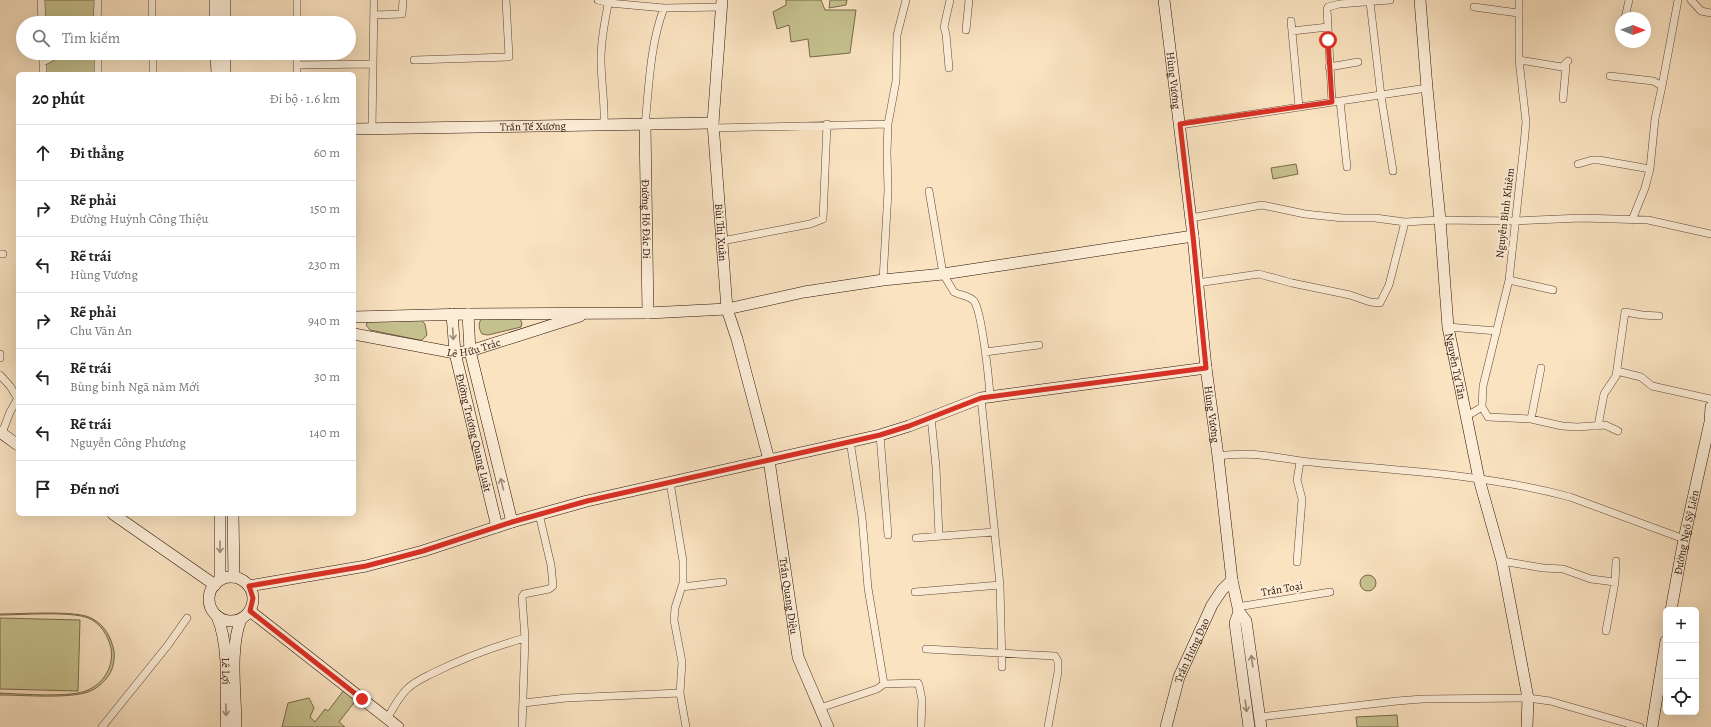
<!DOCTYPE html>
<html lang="vi">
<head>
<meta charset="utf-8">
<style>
	body { margin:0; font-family:Alegreya,serif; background:#f6f6f6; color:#222 }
	.controls { position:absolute; right:12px; bottom:12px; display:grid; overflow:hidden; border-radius:6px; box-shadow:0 4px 16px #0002 }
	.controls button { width:36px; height:36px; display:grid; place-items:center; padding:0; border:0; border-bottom:1px solid #e0e0e0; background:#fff; color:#222; font:20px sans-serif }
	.compass { position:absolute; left:1615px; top:12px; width:36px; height:36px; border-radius:50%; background:#fff; box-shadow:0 4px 16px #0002; rotate:91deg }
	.stop { position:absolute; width:12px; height:12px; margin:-9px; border:3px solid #d93025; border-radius:50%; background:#fff }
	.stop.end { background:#d93025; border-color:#fff; box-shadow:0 1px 4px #0008 }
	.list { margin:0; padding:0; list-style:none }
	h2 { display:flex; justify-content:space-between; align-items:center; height:52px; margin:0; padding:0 16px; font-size:17px }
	h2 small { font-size:13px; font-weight:400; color:#767676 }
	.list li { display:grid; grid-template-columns:26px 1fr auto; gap:12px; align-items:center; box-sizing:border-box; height:56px; padding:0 16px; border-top:1px solid #e0e0e0 }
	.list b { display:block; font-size:15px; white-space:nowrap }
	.list p { margin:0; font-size:13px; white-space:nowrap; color:#767676 }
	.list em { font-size:13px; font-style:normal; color:#767676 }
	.icon { flex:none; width:22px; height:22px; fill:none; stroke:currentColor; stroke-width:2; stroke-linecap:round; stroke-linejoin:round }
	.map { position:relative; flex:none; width:1711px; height:727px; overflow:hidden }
	.search { position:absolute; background:#fff; box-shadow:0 4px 16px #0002; left:16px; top:16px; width:340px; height:44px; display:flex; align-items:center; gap:10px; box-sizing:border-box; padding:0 14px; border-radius:22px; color:#767676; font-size:15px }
	.panel { position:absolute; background:#fff; box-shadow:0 4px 16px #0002; left:16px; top:72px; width:340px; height:444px; border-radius:6px }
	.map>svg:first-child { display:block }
</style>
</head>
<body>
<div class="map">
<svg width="1711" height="727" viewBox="0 0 1711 727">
	<rect width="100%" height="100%" fill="#fae3c1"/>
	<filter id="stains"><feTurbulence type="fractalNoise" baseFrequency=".005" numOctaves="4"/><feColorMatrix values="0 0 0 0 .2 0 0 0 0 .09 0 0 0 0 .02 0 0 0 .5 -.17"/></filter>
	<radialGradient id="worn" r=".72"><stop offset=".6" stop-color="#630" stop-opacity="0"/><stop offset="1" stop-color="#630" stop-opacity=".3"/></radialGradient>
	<path fill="#c5c18e" stroke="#78684a" d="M42,0h54l1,23h-55z
		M786,0h35l4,10h31l-6,43 -40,4 -2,-18 -17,3 -2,-17 -12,4 -4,-17 13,-7z
		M830,0h17l-1,5 -17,3z
		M43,53h53l-1,21h-52z
		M1296,164l2,10 -25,5 -2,-11z
		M481,319h39l2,4 -1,4 -33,8 -6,-1c-3,-5 -4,-9 -1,-15z
		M369,320h52l4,4 2,11 -5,5h-3l-49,-10 -4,-5z
		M1360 583a8 8 0 1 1 16 0a8 8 0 1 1-16 0Z
		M0,614c19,0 77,-4 91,4 14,7 20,19 23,33 1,8 -1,18 -5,24 -5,7 -12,14 -21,17 -21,7 -65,3 -88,3v-2c20,1 72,5 88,-3 16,-7 26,-24 23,-42 -3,-12 -10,-25 -23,-30 -17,-7 -67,-3 -88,-3z
		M0,618l80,2 -2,71 -78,-2z
		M344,690l12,10 -17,22 6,5h-63l6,-24 21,-5 5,10 -4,9 5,5 10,-13 3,2z
		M1397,715l1,12h-41l-1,-10z"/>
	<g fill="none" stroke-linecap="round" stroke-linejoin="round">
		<g stroke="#604534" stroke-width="8">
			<path id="street" d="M41,0l1,23
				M152,0v23
				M598,0l11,3 55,5 58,-1
				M1691,0l10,11 10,2
				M1370,2l11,94 12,75
				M1474,7l44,6
				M374,15l28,-1 1,-14
				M1625,18l4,-18
				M1291,21l8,86
				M97,23l1,-23
				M297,23v-23
				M966,30l3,-30
				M1292,31l36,-4
				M43,53v21
				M98,53v21
				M153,53v21
				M414,60l95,-3 -3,-57
				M1519,60l43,7 6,-6
				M43,62l17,-9
				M297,65l76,-1
				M1329,67l29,-5
				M949,68l-3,-34 -2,-7 6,-27
				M297,74v-21
				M1610,76l43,5 9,5 -7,33 -5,50 -5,19 -13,32
				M1662,86l16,-86
				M1563,99l3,-33
				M1340,101l7,66
				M1332,102l-5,-93 1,-2 11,-3 51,-4
				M604,124c1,-22 -3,-43 -3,-65 0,-20 4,-40 8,-59
				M645,125c4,-38 5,-81 19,-117
				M1180,125l247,-37
				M714,128l174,-4
				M372,129l2,-129
				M1578,164l14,-4h7l51,9
				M929,191l14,83 11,18c7,4 14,3 20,9 8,11 15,79 16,95
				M1191,218l71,-13 43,9 38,4h32l30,4 35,-2 75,1 66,-3 67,2 63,14
				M722,241l88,-17 13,-5 4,-95
				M0,254h3
				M883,280l5,-89 -1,-39 1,-28 8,-43 1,-46 9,-35
				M1509,280l44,10
				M1197,283l62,-9 33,9 58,12 20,7 10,1 9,-18 16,-63
				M1448,327l49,4
				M985,352l54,-7
				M0,354v4
				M1617,371l24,6 11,9 59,13
				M0,375l10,11 8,13
				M981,398l19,187 2,82
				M1482,407l6,10 43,2 31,7 15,1 28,-2 13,6
				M1467,416l15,-9 1,-21 26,-106 15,-136 2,-22 -7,-62v-60
				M931,417l5,50 3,69
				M1531,419l10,-51
				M1598,426l6,-32 12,-18 9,-64 17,3 17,1
				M2,433l8,-21 8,-14
				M880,435l8,100
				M1218,456c36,-6 67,4 102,7 84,8 169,12 250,34l114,42
				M670,482l13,79v22l-8,25 -1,12 8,42 -2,31 6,34
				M916,538l78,-6
				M1502,561l41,7 20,1 28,10 24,3
				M1297,562l5,-63 -5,-19 3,-18
				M682,587l41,-5
				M915,592l85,-7
				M1237,607l93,-15
				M1606,631l9,-49 1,-21
				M926,649l129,7 3,5v11l-10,55
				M884,684l34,-1 1,2 3,15 -1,27
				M524,703l42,-5 114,-5
				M820,708l57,-19 7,-5 -16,-96 -6,-71 -12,-76
				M1260,717l137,-16 26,-2 105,-1 22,3 90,26
				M387,719c6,-11 12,-22 20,-30 7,-7 16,-11 24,-15 30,-15 61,-27 94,-36
				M102,727l66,-82 19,-27
				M522,727l3,-89 -3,-41 2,-3 25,-5 4,-3 -2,-21 -12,-51"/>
		</g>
		<g stroke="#2c1005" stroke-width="12">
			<g id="secondary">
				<path d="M215,0v23"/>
				<path d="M225,0v23"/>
				<path id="s1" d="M722,0l-9,123 14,186 10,30 32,121 29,197 30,70"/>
				<path id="s2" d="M1164,0l29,236 13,132 12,88 14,124 7,32 7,9 15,106"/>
				<path id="s3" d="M1420,0l7,88 13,132 8,107 31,152 23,82 26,137 -1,29"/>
				<path d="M216,53l1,21"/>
				<path d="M225,53v21"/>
				<path id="s4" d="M645,125l3,188"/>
				<path id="s5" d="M354,129l359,-6"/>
				<path id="s6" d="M452,314l3,39 42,174"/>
				<path d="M468,314l2,37 42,171"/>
				<path d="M354,317l114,-3 180,-1 79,-4 77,-17 79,-12 60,-6 250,-38"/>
				<path id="s7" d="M354,334l101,19 15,-2 110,-35"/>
				<path d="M0,432l18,13"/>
				<path d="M113,514l102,71"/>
				<path d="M233,514l1,63"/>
				<circle cx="231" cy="599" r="22"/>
				<path d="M220,580v-66"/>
				<path d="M249,586l117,-20 57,-15 89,-29 75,-21 293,-66 29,-9 72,-28 225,-30"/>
				<path id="s8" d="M1671,610l13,-71 26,-117 1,-15"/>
				<path d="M250,611l148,116"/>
				<path d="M1239,612l-4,11 14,104"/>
				<path id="s9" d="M217,616c13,31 9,78 9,111"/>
				<path d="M236,727c0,-32 -7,-78 5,-108"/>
				<path id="s10" d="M1166,727l13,-50 33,-72 10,-15 10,-10"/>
				<path d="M1652,727l14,-86"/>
			</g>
		</g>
		<use href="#street" stroke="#fcedd7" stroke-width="7"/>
		<use href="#secondary" stroke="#fcedd7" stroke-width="11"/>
	</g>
	<defs><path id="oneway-shaft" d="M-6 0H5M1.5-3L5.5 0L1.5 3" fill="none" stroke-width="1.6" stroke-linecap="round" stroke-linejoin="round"/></defs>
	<g stroke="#9e8a78">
		<use href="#oneway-shaft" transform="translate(453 334) rotate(86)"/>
		<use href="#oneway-shaft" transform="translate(502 484) rotate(-104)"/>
		<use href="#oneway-shaft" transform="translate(220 547) rotate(90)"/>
		<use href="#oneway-shaft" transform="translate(1252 661) rotate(-98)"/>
		<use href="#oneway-shaft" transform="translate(1246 706) rotate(82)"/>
		<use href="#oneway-shaft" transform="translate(226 710) rotate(89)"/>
	</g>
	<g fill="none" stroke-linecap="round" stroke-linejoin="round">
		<path stroke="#d93025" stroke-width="5" d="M362,699l-112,-88 3,-13 -4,-12 117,-20 57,-15 89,-29 75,-21 293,-66 29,-9 72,-28 225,-30 -13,-132 -13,-112 152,-22 -4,-62"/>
	</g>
	<g text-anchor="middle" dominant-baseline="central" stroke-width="4" stroke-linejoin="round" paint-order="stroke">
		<g font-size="11" fill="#2c1005" stroke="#fcedd7">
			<text stroke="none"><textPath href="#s2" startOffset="81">Hùng Vương</textPath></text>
			<text stroke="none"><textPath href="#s5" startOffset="179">Trần Tế Xương</textPath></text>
			<text transform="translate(1505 213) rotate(-83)">Nguyễn Bình Khiêm</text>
			<text stroke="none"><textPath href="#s4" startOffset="94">Đường Hồ Đắc Di</textPath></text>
			<text stroke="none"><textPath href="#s1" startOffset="233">Bùi Thị Xuân</textPath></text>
			<text stroke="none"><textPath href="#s7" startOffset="122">Lê Hữu Trác</textPath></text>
			<text stroke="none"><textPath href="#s3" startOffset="368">Nguyễn Tự Tân</textPath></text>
			<text stroke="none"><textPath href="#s2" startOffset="417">Hùng Vương</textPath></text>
			<text stroke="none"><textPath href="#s6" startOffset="121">Đường Trương Quang Luật</textPath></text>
			<text stroke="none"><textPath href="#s8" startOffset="79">Đường Ngô Sỹ Liên</textPath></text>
			<text transform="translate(1282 589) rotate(-10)">Trần Toại</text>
			<text stroke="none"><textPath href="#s1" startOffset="604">Trần Quang Diệu</textPath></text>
			<text stroke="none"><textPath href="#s10" startOffset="81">Trần Hưng Đạo</textPath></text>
			<text stroke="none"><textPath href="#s9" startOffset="56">Lê Lợi</textPath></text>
		</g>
	</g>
	<rect width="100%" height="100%" filter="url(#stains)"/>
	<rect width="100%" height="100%" fill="url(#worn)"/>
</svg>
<div class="controls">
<button>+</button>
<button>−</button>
<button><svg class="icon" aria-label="locate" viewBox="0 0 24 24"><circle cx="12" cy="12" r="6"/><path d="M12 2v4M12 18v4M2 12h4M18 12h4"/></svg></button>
</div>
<svg class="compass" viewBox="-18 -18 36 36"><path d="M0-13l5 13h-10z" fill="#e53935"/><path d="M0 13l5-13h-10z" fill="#767676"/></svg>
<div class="stop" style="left:1328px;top:40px"></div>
<div class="stop end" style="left:362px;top:699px"></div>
<div class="search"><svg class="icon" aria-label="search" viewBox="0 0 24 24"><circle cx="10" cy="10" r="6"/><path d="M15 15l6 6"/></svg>Tìm kiếm</div>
<section class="panel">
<h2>20 phút<small>Đi bộ · 1.6 km</small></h2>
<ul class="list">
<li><svg class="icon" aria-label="ahead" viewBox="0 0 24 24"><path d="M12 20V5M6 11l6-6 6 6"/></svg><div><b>Đi thẳng</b></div><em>60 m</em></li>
<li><svg class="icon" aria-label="right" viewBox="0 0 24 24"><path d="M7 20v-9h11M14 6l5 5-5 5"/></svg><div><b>Rẽ phải</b><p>Đường Huỳnh Công Thiệu</p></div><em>150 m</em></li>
<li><svg class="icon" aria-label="left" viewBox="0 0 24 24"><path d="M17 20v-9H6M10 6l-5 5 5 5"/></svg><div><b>Rẽ trái</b><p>Hùng Vương</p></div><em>230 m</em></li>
<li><svg class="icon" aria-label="right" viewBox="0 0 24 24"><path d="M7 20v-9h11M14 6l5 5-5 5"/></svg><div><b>Rẽ phải</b><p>Chu Văn An</p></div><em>940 m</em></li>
<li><svg class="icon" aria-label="left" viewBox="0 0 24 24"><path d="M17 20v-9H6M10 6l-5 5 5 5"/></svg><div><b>Rẽ trái</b><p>Bùng binh Ngã năm Mới</p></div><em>30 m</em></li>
<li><svg class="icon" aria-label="left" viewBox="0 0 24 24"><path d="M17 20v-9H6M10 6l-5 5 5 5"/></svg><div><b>Rẽ trái</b><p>Nguyễn Công Phương</p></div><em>140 m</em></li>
<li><svg class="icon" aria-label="arrive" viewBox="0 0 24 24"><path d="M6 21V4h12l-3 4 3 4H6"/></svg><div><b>Đến nơi</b></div></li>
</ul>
</section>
</div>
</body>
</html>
